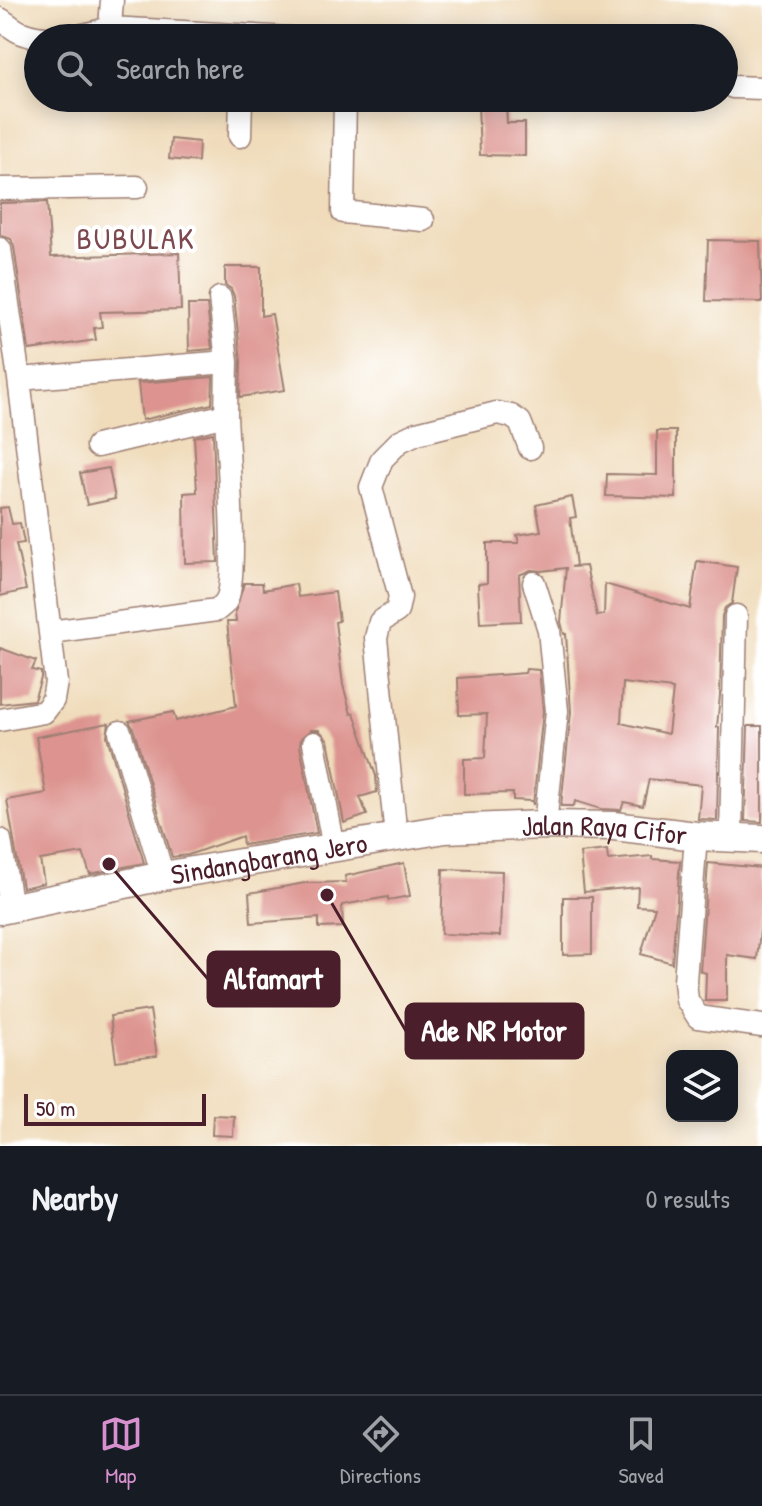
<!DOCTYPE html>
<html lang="en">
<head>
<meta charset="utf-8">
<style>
	body { margin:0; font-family:"Patrick Hand",sans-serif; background:#242831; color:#f1f3f6 }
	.controls { position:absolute; right:24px; bottom:24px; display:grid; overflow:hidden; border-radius:16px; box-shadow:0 4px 20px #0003 }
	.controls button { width:72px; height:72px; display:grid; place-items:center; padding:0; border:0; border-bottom:2px solid #363941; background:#171b24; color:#f1f3f6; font:40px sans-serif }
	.scale { position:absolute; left:24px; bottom:20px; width:182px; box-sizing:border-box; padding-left:8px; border:4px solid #4a1f2b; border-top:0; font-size:22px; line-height:28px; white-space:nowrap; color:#4a1f2b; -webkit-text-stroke:6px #fff; paint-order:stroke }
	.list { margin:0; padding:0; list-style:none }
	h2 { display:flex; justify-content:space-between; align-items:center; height:104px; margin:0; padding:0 32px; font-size:34px }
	h2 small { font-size:26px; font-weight:400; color:#9ea1a6 }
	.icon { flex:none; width:44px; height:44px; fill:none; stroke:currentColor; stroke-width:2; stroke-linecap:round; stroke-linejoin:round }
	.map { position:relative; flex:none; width:762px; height:1146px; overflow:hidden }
	.search { position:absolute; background:#171b24; box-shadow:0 4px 20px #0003; left:24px; right:24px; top:24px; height:88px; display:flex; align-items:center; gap:20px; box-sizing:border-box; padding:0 28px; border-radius:44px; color:#9ea1a6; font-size:30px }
	.sheet { height:248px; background:#171b24 }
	nav { display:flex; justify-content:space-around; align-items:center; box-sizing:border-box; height:112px; border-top:2px solid #363941; background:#171b24; font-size:22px; color:#9ea1a6 }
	nav a { display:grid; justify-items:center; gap:4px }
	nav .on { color:#d690ce }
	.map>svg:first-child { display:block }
</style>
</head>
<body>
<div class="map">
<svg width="762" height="1146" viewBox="0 0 762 1146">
	<rect width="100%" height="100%" fill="#fff"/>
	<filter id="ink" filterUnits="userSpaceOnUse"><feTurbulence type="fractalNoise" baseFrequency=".0125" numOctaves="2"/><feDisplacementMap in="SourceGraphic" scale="16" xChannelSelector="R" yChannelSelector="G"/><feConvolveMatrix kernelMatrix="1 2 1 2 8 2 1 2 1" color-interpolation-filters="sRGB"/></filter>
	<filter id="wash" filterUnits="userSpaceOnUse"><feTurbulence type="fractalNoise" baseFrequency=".006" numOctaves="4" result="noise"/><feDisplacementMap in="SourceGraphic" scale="32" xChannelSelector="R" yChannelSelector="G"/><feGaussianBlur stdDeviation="1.8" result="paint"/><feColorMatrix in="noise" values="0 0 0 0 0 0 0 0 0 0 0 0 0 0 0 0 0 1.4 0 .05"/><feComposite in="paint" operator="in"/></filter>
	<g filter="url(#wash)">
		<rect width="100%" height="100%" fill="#f0dcbb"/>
		<g id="blocks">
			<path fill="#dd9490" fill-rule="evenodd" d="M506,103l1,20h18v33l-45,-1 -2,-51z
				M171,139l28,3 -1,20 -29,-3z
				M47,202l4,55 128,-4 2,57 -81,2 2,15 -8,1 2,12 -67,10 -15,-103 -3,-8 -11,-4v-32z
				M708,240l52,1 2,61 -56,-1z
				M225,267h36v49l11,-2 13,76 -45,7 1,-36 -7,-65 -3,-7 -6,-4z
				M188,305h19l5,44 -23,2z
				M213,377l-1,27 -70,16 -4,-37z
				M657,431h19v67l-70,-2 1,-22 50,1z
				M213,433l5,129 -33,1 -1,-70 13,-1 -3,-55z
				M109,468l6,31 -28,6 -7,-32z
				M572,497l4,20 -6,1 6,48 -5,1 15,-1 11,50 7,-1 1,-31 85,25 7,-48 40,6 -5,36 -7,5 -3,8 -2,79 -3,32h2l-2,93 -19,-1 3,-34 -52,-6 -6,27 -19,-4 -3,8 -20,-1 -26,-8 -1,5h-13l10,-94 -5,-78h-2l-3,-12 5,-54 -25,3 -10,-1 -12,5 2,46 -41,2 -2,-39 9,-1v-40h32l-2,-8 24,-4 -5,-26zM623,683l50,6 -5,45 -47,-11z
				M8,507l4,17 8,-1 4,20 -8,1 10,46 -26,6v-88z
				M244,583h18l1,7 33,-6 2,13 37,-5 4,29 -4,1 8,63 8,29 3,-1 22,63 1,16 -17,5 7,18 -23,8 -16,-83 -9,-10h-8l-10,8 -1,8 17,87 -74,12 -1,-9 -54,19 -16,2 -39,-129 -4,-7 44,-9 3,9 60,-15 -9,-84h9l-1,-10z
				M0,648l36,13 -4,9 9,2v6l-7,22 -34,4z
				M526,669l13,1 4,41 -10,94 -1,-4 -19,-1v-7l-49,1v-35l21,-1 2,-44 -28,1 -1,-37 67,-5z
				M109,723l-2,13 37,127 -54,11 -7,-21 -43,7 4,23 -22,5 -15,-88 39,-7 -10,-56z
				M748,726h14v96l-17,-1z
				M607,850l1,10 44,-4v3l28,2 -8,102 -31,-9 14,-47 -18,-1 1,-19 -54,5 -4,-39z
				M404,863l6,33 -22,4v-3l-46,8 1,22 -24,1v-10l-68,5 -2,-30 56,-10 41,-1 -1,-6z
				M708,863l54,5v43l-5,48 -30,-4v46h-22l1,-28 -6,-2z
				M443,869l59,2 -2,65 -59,-2z
				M563,897h29v57l-29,1z
				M150,1010l7,46 -41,5 -6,-45z
				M213,1115l21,1 -1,20 -21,-1z"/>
		</g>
	</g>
	<g filter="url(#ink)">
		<use href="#blocks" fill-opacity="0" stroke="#9d7e73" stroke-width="2"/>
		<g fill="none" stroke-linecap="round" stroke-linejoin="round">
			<g stroke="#9d7e73" stroke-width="25">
				<path id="minor" d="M0,19c7,4 14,11 22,14 28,11 61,3 88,-5l180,10
					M110,28l2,-28
					M733,87l29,1
					M345,98l-2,114 80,8
					M240,136l1,-38
					M0,189l137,-2
					M0,249l19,130 37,303 -3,18 -9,12 -44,8
					M19,379l208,-17
					M97,446l129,-31 1,-53 -7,-64
					M534,583l15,47 8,81 -12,114
					M50,632l167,-22c3,-3 7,-5 9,-9 13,-20 1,-154 0,-186
					M120,732l43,144
					M314,743l20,105
					M696,836l-11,145 2,19 11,17 64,9
					M731,836l5,-220
					M396,837l-20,-199 4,-16 17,-11 3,-14 -29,-110 11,-28 18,-18 17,-8 80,-20 14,3 9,6 10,26
					M0,840l11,68"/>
			</g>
			<g stroke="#9d7e73" stroke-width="31">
				<g id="tertiary">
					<path id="s1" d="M0,910l163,-34 282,-47 100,-4 69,1 82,10 66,3"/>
				</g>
			</g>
			<use href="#minor" stroke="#fff" stroke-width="22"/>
			<use href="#tertiary" stroke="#fff" stroke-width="28"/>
		</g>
	</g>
	<g text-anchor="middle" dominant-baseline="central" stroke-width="8" stroke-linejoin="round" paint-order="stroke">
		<g font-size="28" fill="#4a1f2b" stroke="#fff">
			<text stroke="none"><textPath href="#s1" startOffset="612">Jalan Raya Cifor</textPath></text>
			<text stroke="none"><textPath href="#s1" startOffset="274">Sindangbarang Jero</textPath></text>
		</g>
		<g font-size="30" letter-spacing="2" fill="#7d484e" stroke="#fff">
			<text x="136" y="238">BUBULAK</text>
		</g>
	</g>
	<path fill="none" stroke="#4a1f2b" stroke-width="3" d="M109 864L208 979M327 895L406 1031"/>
	<g fill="#4a1f2b" stroke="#fff" stroke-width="3">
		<circle cx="109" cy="864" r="8"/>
		<circle cx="327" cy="895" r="8"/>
	</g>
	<g fill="#4a1f2b" stroke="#4a1f2b" stroke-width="3">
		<rect x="208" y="952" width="131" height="54" rx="8"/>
		<rect x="406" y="1004" width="177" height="54" rx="8"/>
	</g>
	<g font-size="30" text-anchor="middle" font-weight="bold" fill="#fff">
		<text x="273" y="989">Alfamart</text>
		<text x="494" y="1041">Ade NR Motor</text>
	</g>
</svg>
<div class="controls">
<button><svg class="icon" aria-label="layers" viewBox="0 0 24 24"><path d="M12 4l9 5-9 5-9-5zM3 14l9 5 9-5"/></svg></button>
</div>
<div class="scale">50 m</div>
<div class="search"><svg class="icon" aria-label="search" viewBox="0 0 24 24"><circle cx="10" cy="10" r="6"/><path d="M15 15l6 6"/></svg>Search here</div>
</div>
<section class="sheet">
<h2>Nearby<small>0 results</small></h2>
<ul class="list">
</ul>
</section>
<nav>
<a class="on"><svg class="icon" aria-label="map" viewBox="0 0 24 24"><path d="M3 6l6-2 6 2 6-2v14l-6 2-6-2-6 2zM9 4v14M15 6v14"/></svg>Map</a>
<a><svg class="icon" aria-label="directions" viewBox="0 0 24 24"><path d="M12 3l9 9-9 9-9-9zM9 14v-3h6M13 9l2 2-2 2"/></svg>Directions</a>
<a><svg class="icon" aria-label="saved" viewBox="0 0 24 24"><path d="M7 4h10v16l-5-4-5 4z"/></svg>Saved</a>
</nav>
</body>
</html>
